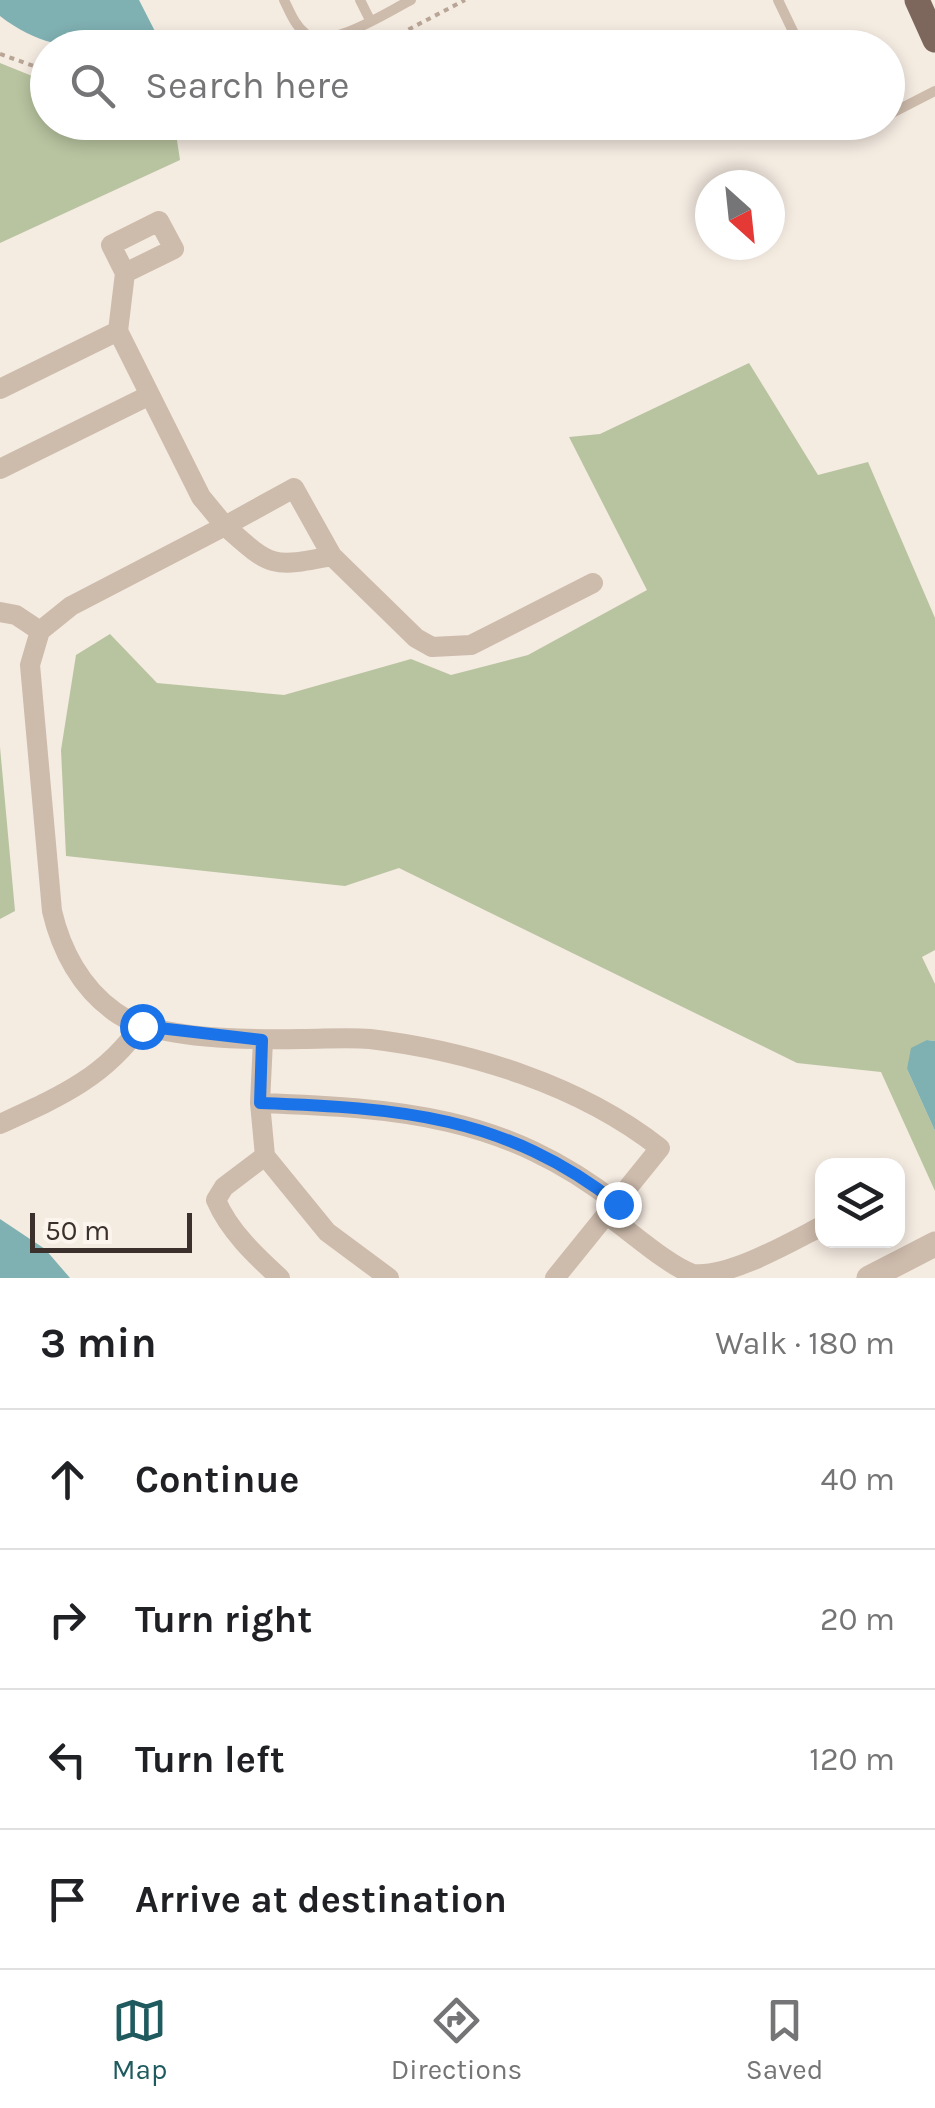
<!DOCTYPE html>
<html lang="en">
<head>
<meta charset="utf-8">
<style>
	body { margin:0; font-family:Karla,sans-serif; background:#f2f2f2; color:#202124 }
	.controls { position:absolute; right:30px; bottom:30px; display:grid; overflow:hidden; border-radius:20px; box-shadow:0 5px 15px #0003 }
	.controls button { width:90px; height:90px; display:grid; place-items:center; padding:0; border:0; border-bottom:2px solid #e0e0e0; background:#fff; color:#202124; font:50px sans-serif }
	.compass { position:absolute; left:695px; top:170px; width:90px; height:90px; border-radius:50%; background:#fff; box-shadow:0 5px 15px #0003; rotate:153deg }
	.scale { position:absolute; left:30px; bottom:25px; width:162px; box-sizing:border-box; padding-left:10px; border:5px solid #3b302b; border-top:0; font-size:28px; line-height:35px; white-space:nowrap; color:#3b302b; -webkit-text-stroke:8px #fbf5ee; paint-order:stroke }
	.stop { position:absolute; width:30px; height:30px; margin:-22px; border:8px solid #1a73e8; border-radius:50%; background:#fff }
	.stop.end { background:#1a73e8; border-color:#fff; box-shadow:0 2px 10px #0008 }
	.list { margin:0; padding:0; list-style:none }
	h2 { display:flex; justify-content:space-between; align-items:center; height:130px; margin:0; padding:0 40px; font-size:42px }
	h2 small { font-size:32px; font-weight:400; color:#757577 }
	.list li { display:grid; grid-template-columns:65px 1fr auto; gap:30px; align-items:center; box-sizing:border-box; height:140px; padding:0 40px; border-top:2px solid #e0e0e0 }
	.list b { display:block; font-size:38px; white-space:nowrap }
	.list em { font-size:32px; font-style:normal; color:#757577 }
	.icon { flex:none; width:55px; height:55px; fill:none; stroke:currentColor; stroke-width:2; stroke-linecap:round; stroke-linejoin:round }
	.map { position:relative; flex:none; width:935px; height:1278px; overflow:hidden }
	.search { position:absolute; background:#fff; box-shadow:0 5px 15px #0003; left:30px; right:30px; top:30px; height:110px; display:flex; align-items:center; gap:25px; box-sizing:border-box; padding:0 35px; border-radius:55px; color:#757577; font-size:38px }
	.sheet { height:690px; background:#fff }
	nav { display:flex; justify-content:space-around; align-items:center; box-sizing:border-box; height:140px; border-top:2px solid #e0e0e0; background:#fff; font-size:28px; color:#757577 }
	nav a { display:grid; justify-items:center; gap:5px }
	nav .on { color:#1f5a5e }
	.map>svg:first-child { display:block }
</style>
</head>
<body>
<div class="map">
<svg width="935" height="1278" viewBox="0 0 935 1278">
	<rect width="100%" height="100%" fill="#f4ebe1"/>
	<path fill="#b8c4a0" d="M0,63l47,19 1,40 116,1 11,4 5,33 -180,83z
		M749,363l69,112 50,-13 67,156v332l-13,7 13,27v57l-8,-1 -20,29 28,62v60l-54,-119 -84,-9 -398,-195 -54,18 -279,-30 -5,-106 15,-95 34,-21 47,49 127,12 127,-36 40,16 77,-20 119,-65 -78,-153 31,-3z
		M0,747l15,164 -15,8z"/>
	<path fill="#7fb0b2" d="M0,0h139l24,47c-63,1 -110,10 -163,-31z
		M927,1040l8,1v90l-28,-62 4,-21z
		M0,1219l45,30 25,29h-70z"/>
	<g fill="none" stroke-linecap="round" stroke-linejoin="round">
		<path stroke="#b9a596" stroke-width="4" stroke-dasharray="5 5" stroke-linecap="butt" d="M373,48l92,-48
			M0,54l48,17
			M194,122l23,5 11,-5"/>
		<path stroke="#cdbbac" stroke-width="10" d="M284,0c6,12 11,26 22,34 24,16 81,-22 105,-34
			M360,0l10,20
			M778,0l23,48
			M888,115l47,-24
			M839,122l16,8 19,-8"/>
		<path stroke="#cdbbac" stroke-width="20" d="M118,331l7,-58 49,-24 -15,-28 -48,24 14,28
			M0,389l118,-58 83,166 24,29 -154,80 -31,25 -10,34 22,246c9,39 29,77 63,101 38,28 139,28 187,27 22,0 46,-2 68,0 100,12 210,46 290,109l-105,130
			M0,469l150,-74
			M332,556l-38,-68 -69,38c46,41 46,42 107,30l84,82 16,9 39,-2 122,-62
			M0,612l16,3 24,16
			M260,1103l3,-63
			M0,1124c57,-26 105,-46 141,-99
			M265,1156l-41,31 -8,13c13,31 40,56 64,78
			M608,1216c22,15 62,51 85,58 36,4 96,-31 129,-48
			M389,1278l-62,-46 -62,-76 -5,-53c138,5 245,12 358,101"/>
		<path stroke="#cdbbac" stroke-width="25" d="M869,1278l66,-34"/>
		<path stroke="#7d675c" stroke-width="25" d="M917,0l18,40"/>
	</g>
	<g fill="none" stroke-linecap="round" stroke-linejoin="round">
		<path stroke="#1a73e8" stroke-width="12" d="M142,1026l120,14 -2,63c138,5 245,12 358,101"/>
	</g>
</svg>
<div class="controls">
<button><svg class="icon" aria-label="layers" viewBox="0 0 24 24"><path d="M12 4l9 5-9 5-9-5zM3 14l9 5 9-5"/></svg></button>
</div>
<svg class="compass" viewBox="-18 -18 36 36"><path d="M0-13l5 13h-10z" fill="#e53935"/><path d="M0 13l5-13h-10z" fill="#757577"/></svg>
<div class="scale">50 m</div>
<div class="stop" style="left:142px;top:1026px"></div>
<div class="stop end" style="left:618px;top:1204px"></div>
<div class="search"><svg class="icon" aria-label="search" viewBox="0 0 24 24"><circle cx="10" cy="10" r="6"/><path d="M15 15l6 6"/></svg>Search here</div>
</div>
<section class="sheet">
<h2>3 min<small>Walk · 180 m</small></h2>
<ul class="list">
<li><svg class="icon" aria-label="ahead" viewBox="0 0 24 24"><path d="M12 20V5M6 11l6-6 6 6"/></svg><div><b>Continue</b></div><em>40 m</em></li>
<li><svg class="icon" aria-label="right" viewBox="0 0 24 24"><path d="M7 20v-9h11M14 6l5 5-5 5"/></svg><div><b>Turn right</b></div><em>20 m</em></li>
<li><svg class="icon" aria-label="left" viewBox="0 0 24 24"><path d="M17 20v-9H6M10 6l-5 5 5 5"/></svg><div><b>Turn left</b></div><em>120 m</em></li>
<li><svg class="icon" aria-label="arrive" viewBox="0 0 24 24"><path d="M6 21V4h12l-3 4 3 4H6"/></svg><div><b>Arrive at destination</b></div></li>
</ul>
</section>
<nav>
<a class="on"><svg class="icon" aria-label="map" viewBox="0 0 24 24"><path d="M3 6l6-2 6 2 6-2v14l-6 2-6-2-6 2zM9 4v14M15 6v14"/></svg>Map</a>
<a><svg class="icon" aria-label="directions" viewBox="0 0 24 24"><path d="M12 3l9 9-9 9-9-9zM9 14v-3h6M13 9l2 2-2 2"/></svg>Directions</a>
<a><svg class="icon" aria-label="saved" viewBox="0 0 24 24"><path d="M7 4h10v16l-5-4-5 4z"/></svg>Saved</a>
</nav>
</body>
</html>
